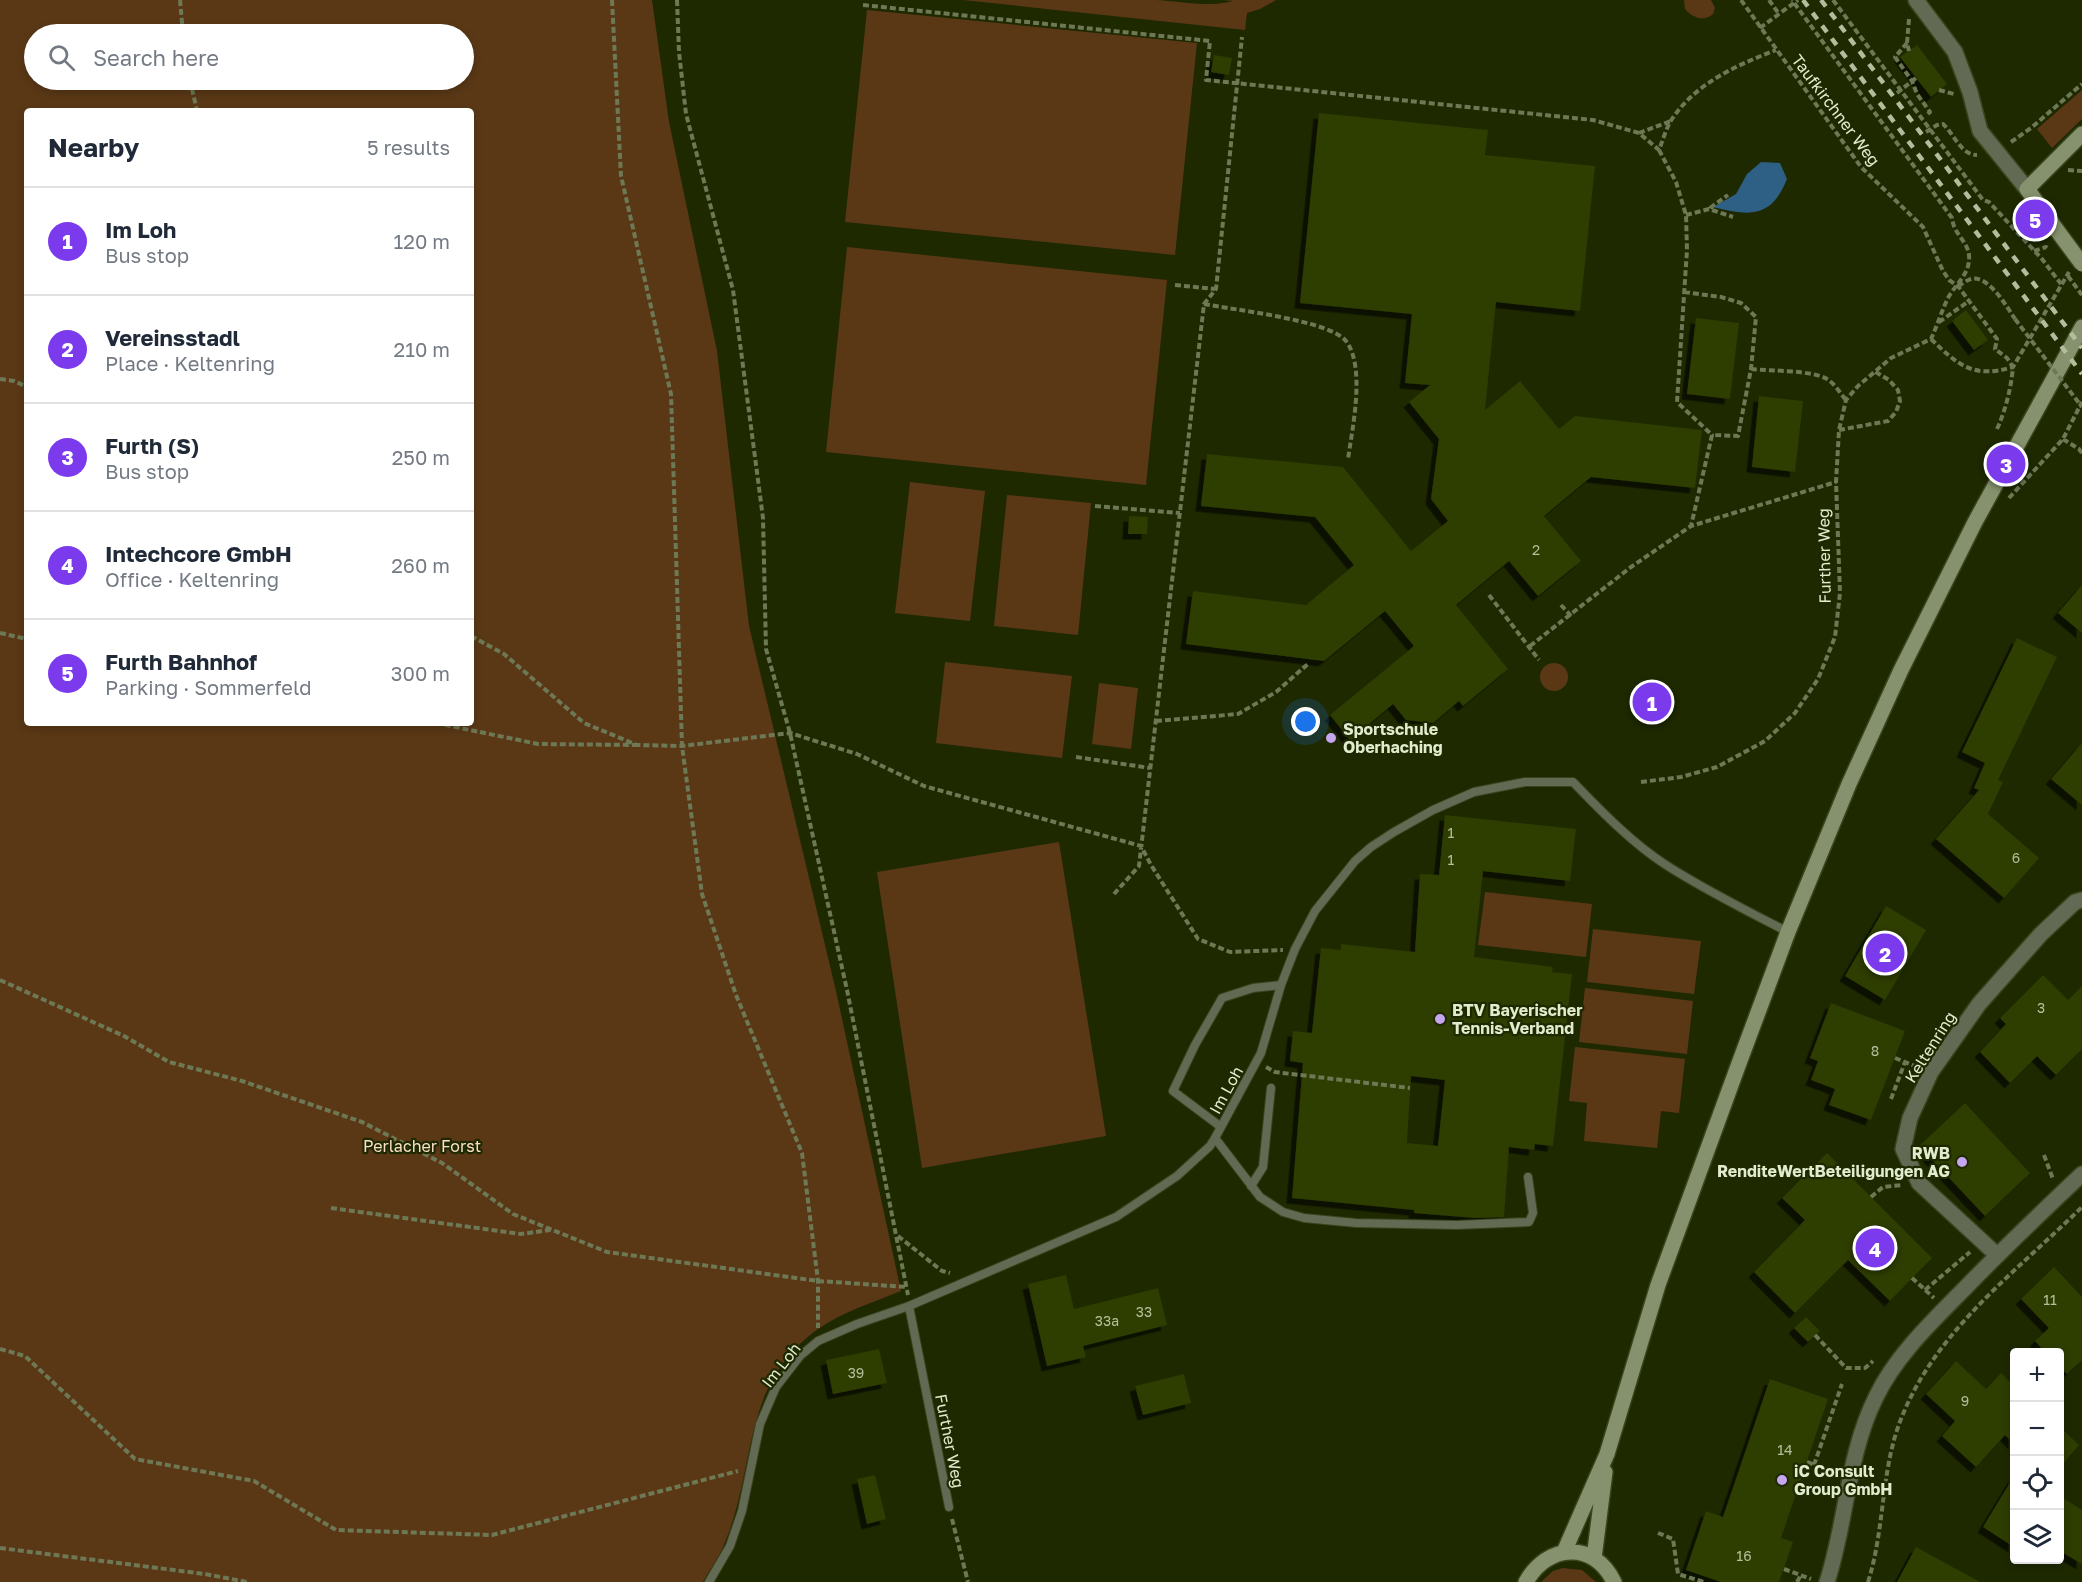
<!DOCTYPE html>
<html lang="en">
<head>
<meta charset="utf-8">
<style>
	body { margin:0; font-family:"Golos Text",sans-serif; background:#f6f6f7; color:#1f2937 }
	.controls { position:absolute; right:18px; bottom:18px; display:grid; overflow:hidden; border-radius:6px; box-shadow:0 3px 9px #0003 }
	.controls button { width:54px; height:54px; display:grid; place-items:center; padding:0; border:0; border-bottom:2px solid #e0e1e3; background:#fff; color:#1f2937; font:30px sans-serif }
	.you { position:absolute; left:1306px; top:722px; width:21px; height:21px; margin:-15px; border:4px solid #fff; border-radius:50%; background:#1a73e8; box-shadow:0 0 0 9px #1a73e833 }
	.badge { display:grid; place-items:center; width:39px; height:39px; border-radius:50%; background:#7c3aed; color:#fff; font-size:20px; font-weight:700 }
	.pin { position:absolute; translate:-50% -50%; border:3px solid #fff; box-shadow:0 2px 6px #0006 }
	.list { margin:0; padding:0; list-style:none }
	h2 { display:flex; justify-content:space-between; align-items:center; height:78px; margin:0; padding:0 24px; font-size:26px }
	h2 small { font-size:20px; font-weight:400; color:#747a83 }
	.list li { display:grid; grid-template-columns:39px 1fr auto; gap:18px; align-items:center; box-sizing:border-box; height:108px; padding:0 24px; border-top:2px solid #e0e1e3 }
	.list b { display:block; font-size:22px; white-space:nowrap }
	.list p { margin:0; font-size:20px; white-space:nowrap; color:#747a83 }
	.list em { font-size:20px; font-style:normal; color:#747a83 }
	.icon { flex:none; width:33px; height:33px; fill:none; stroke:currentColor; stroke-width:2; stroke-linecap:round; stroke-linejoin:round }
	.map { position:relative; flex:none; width:2082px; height:1582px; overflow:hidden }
	.search { position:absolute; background:#fff; box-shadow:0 3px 9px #0003; left:24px; top:24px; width:450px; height:66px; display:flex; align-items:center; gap:15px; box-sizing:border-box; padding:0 21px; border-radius:33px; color:#747a83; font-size:22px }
	.panel { position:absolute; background:#fff; box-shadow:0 3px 9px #0003; left:24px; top:108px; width:450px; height:618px; border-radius:6px }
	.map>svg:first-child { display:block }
</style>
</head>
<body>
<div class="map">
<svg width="2082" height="1582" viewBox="0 0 2082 1582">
	<defs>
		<filter id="shadow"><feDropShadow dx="-5.5" dy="5.5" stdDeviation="0" flood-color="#0009"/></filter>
	</defs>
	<rect width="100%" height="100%" fill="#1e2900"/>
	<path fill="#5a3816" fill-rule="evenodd" d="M0,0h652l17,122 48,229 32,275 87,365 65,300c-27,11 -59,21 -83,38 -78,56 -61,137 -93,213 -5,14 -15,27 -22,40h-703zM34,34h430v46h-430zM27,111h444v612h-444z
		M963,0c64,0 128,0 191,0 27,1 52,8 79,1l-9,-1h52l-16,9 -13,4 -2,17z
		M1684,0h27l4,8 -2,6c-9,8 -20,4 -28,-5z
		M867,10l330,33 -22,212 -330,-33z
		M2082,90v29l-30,29 -15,-19z
		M847,247l320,33 -21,205 -320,-33z
		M910,482l75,9 -15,130 -75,-8z
		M1007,495l84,8 -13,132 -84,-9z
		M945,662l127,14 -10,82 -126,-15z
		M1540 677a14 14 0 1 1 28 0a14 14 0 1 1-28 0Z
		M1099,683l39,5 -7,61 -39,-5z
		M1059,842l47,294 -184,32 -45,-296z
		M1485,892l107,12 -6,53 -108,-12z
		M1593,929l108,12 -7,53 -107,-12z
		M1585,988l108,13 -6,53 -108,-12z
		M1575,1047l110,12 -6,54 -18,-2 -4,37 -73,-7 3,-38 -18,-2z
		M1563,1568l19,2 14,12h-55l12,-11z"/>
	<path fill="#2e5f84" d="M1761,162l19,1 7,16c-16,40 -37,37 -74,28l23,-13 11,-20z"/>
	<path fill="#2e3c02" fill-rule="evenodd" filter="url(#shadow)" d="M1917,45l30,39 -16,13 -31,-40z
		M1214,55l18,3 -3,17 -18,-3z
		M1319,113l169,17 -3,25 110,11 -15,145 -84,-9 -11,108 35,-29 39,48 16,-13 127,14 -7,58 -104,-11 -47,39 37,45 -43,35 -29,-35 -53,44 52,64 -45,37 -4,-5 -26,22 -27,-3 -13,-16 -43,36 -20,-25 84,-69 -29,-35 -61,50 -138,-17 7,-53 113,14 48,-40 -39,-48 -114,-11 6,-52 136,13 68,84 37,-30 -17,-22 8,-60 -30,-37 21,-17 -25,-2 7,-69 -112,-11z
		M1966,310l22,30 -14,10 -22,-29z
		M1696,318l43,5 -9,76 -43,-5z
		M1759,396l44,5 -8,71 -43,-5z
		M1129,516l19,1 -1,17h-19z
		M2082,585v48l-24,-20z
		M2017,638l40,19 -59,123 5,2 -15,32 51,44 -35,40 -68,-59 43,-49 -5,-2 11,-25 -23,-11z
		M2082,743v62l-31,-26z
		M1445,815l131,14 -6,52 -87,-10 -9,86 79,10 -1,5 20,2 -19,172 -18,-2 -1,6 -25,-3 -5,70 -29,1 -61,-5v-3l-122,-12 11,-135 -13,-2 3,-30 19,2 9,-85 20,2v-6l74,8 5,-78 19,1zM1411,1076l34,4 -7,66 -31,-3z
		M1886,906l40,24 -41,70 -40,-24z
		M2043,975l25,25 14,-14v63l-26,26 -19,-19 -27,27 -30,-31 26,-28 -6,-6z
		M1831,1003l74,28 -34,89 -42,-15 6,-16 -24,-9 7,-19 -8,-3z
		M1965,1103l65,70 -45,43 -66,-70z
		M1827,1153l105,105 -42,43 -42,-41 -53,53 -41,-41 51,-52 -23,-22z
		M2054,1267l28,30v63l-15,14 -7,-7v-14h-14l-11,-12 14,-13 -28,-29z
		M1066,1275l8,34 84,-21 9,37 -84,21 3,11 -39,9 -19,-82z
		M1806,1317l14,14 -12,11 -14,-14z
		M879,1349l8,34 -54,11 -7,-34z
		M1956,1361l30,28 15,-16 13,13v58l-9,-9 -29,32 -34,-31 13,-15 -29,-27z
		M1184,1374l7,29 -48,12 -8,-29z
		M1770,1379l58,20 -47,139 12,4 -14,40h-58l-35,-12 20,-59 17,6z
		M2060,1427l19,18 -19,22z
		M875,1475l11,44 -19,5 -10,-45z
		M2014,1476v71l-31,-20z
		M2060,1496l22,14v54l-22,-13z
		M1916,1547l64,35h-83z"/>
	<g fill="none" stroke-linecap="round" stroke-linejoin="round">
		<g stroke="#39441d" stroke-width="10">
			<path id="lane" d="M1221,1127l-48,-36 22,-46 27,-47 31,-10 28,-3
				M1215,1138l45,59 23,15 21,6 52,5 101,2 72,-3 4,-9 -5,-36
				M1251,1186l12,-19 8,-79
				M909,1306l40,201
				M709,1582l21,-36 12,-35 18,-87 16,-37 24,-31 18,-15 39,-17 52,-18 207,-89 61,-41 33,-30 5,-8 46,-85 20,-68 14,-36 20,-38 40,-50 16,-14 23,-15 39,-22 41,-18 51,-10h48c28,29 59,61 93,83 39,25 81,46 122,67"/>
		</g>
		<g stroke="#39441d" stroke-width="18">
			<path id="street" d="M1916,0l39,52 15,40 10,39 47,58
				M1997,1255l-78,-72 -16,-34 7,-31 21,-46 48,-68 62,-70 34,-32 7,-2
				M1827,1582c20,-61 20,-127 49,-185 21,-44 61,-80 95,-115 36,-37 74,-73 111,-108"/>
		</g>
		<g stroke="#39441d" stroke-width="18">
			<path id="secondary" d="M2056,229l-29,-40 55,-55
				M1564,1552l43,-98 51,-169 80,-219 50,-134 61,-148 52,-114 74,-148 107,-195
				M1594,1558l11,-86
				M1526,1582c21,-38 68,-42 88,0"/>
		</g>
		<path stroke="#6d7854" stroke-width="4" stroke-dasharray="6 3" stroke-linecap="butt" d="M180,0l3,34
			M612,0l9,176 50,218 11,352 20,148 34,101 66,158 16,128v47
			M677,0l2,52 7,62 47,176 30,228 3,131 24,84 57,257 61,305
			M1741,0l120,167 62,60 20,44 6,9 9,6 39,53 -2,10 12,9 6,9c-2,21 -7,42 -16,62
			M1769,0l10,14
			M1833,0l150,200 6,2 53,57 19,25
			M863,5l347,36 -4,39 387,40 46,13 20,17c4,-10 7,-22 13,-31 24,-36 65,-54 104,-69
			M1909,19l-2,24 2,8
			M1760,28l38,-28
			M1907,43l-12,14 17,24 5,13 13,18 -4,4
			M190,80l7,31
			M1939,90l15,4
			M1897,93l19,-15
			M1926,132l11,-7 6,-1c11,10 18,31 34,31
			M1639,133l32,-12
			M2011,142l20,-14 51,-44
			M1659,150l17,32 10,33 1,35 -10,152 35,33 -21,91
			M2068,170l14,1
			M1710,208l18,-13
			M1686,215l23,-6 24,8
			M2034,251l12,-4 1,1
			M1175,285l40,4
			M1958,286c4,-2 9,-6 13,-7 17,-5 36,28 44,40
			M1684,292l37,5 20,6 15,14 -5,52 -13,67 -26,-1
			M1204,304c30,6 125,16 142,37 20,26 6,89 2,118
			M1939,322l30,-21
			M1931,339c27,26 42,40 82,28l56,-95
			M1751,369c19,2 61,1 76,10 8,5 13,14 19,21
			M0,379l14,2 13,6
			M1839,430l49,-9 8,-9 4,-11 -2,-11 -9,-10 -15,-9
			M2063,439l16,10 3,4
			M2009,498l54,-59 19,-37
			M1095,506l85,7
			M1489,595l50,65
			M1561,605l10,11
			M0,633l27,6
			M471,636l33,18 80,69 53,22 45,1 108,-13 67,21 67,32 217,60 10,19 47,74 32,13 53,-2
			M1530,646l101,-79 60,-41 145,-44
			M1156,721l82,-7 38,-22 33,-29
			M436,723l102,21 98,1
			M1076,757l74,11
			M1641,782l40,-5 36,-10 48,-26 30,-28 23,-34 17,-42 5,-44 -4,-111 3,-52 7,-30 12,-14 33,-28 40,-19c6,-13 10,-26 16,-39 7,-15 24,-26 22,-45 -2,-15 -15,-20 -17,-37l-160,-218
			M1114,894l25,-28 65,-562 12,-15 26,-252
			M0,980l124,56 45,26 73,19 120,41 80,41 71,51 94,38 211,29 89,6
			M1895,1058l22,9
			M1266,1067l9,5 135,16
			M1891,1099l14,-37
			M2044,1155l9,24
			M1871,1197l12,-10 19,-2
			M331,1208l190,26 29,-4
			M898,1236l44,35 8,2
			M1912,1278l22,20
			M1925,1290l45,-38
			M1815,1335l31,33h19l8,-7
			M0,1349l25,7 110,103 119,22 82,49 156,5 246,-64
			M1807,1462l27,10
			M1814,1465l28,-81
			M952,1519l16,63
			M1658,1533l15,6 5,35 26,8
			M0,1548l205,26 42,8
			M1784,1569l27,10
			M1797,1582l4,-7
			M1868,1582c16,-50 13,-103 29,-152 32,-95 117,-156 185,-223"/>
		<use href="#lane" stroke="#626a53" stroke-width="8"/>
		<use href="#street" stroke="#626a53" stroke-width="15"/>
		<use href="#secondary" stroke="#86926d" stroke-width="15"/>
		<path stroke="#b2bd9d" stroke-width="4.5" stroke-dasharray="8 8" stroke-linecap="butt" d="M1803,0l279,374
			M1821,0l261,348"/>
		<g stroke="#39441d" stroke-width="18" stroke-linecap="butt">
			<path id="secondary-bridge" d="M2056,229l26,35"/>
		</g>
		<path stroke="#6d7854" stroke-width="4" stroke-dasharray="6 3" stroke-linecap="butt" d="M2068,276l14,19
			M2015,319l67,88"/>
		<use href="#secondary-bridge" stroke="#86926d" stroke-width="15"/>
	</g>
	<g fill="#c5a6f0" stroke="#1e2900" stroke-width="2">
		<circle cx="1331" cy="738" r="6"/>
		<circle cx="1440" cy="1019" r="6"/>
		<circle cx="1962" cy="1162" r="6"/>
		<circle cx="1782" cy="1480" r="6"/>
	</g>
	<g text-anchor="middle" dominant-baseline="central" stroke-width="4.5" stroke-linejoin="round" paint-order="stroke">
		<g font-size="14" fill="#b4bf9b">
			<text x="1536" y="549">2</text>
			<text x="1451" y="832">1</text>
			<text x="2016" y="857">6</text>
			<text x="1451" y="859">1</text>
			<text x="2041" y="1007">3</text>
			<text x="1875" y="1050">8</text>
			<text x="2050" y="1299">11</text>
			<text x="1144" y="1311">33</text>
			<text x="1107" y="1320">33a</text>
			<text x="856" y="1372">39</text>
			<text x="1965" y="1400">9</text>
			<text x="1785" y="1449">14</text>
			<text x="1744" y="1555">16</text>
		</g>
		<g font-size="16" fill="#e1ebce" stroke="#1e2900">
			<text transform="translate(1836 110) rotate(53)">Taufkirchner Weg</text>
			<text transform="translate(1824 556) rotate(-91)">Further Weg</text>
			<text transform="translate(1930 1047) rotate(-58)">Keltenring</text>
			<text transform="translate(1226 1090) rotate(-61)">Im Loh</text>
			<text transform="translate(781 1365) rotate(-52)">Im Loh</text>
			<text transform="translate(950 1441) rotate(79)">Further Weg</text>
		</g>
		<g font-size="16" font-weight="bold" fill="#e1ebce" stroke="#1e2900" text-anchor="start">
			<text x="1343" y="729">Sportschule<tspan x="1343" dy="18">Oberhaching</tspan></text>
			<text x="1452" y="1010">BTV Bayerischer<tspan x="1452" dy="18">Tennis-Verband</tspan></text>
			<text x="1950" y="1153" text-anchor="end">RWB<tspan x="1950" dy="18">RenditeWertBeteiligungen AG</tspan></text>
			<text x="1794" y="1471">iC Consult<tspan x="1794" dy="18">Group GmbH</tspan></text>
		</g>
		<g font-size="16" fill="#fadec6" stroke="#1e2900">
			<text x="422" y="1146">Perlacher Forst</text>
		</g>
	</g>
</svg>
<div class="controls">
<button>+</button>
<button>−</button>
<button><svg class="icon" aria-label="locate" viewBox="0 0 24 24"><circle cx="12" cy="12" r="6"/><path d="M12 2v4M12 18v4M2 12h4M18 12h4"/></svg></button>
<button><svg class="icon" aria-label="layers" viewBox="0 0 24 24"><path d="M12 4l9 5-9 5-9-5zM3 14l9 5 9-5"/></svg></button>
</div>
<div class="you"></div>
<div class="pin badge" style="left:1652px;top:702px">1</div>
<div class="pin badge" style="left:1885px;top:953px">2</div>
<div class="pin badge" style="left:2006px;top:464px">3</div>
<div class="pin badge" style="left:1875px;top:1248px">4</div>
<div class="pin badge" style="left:2035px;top:219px">5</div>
<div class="search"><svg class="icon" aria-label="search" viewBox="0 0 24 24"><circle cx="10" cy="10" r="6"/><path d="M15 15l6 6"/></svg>Search here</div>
<section class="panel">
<h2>Nearby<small>5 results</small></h2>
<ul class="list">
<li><span class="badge">1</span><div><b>Im Loh</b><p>Bus stop</p></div><em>120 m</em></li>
<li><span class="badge">2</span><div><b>Vereinsstadl</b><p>Place · Keltenring</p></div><em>210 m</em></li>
<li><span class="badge">3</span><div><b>Furth (S)</b><p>Bus stop</p></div><em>250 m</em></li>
<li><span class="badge">4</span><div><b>Intechcore GmbH</b><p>Office · Keltenring</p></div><em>260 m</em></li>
<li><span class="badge">5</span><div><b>Furth Bahnhof</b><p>Parking · Sommerfeld</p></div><em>300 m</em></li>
</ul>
</section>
</div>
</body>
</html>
